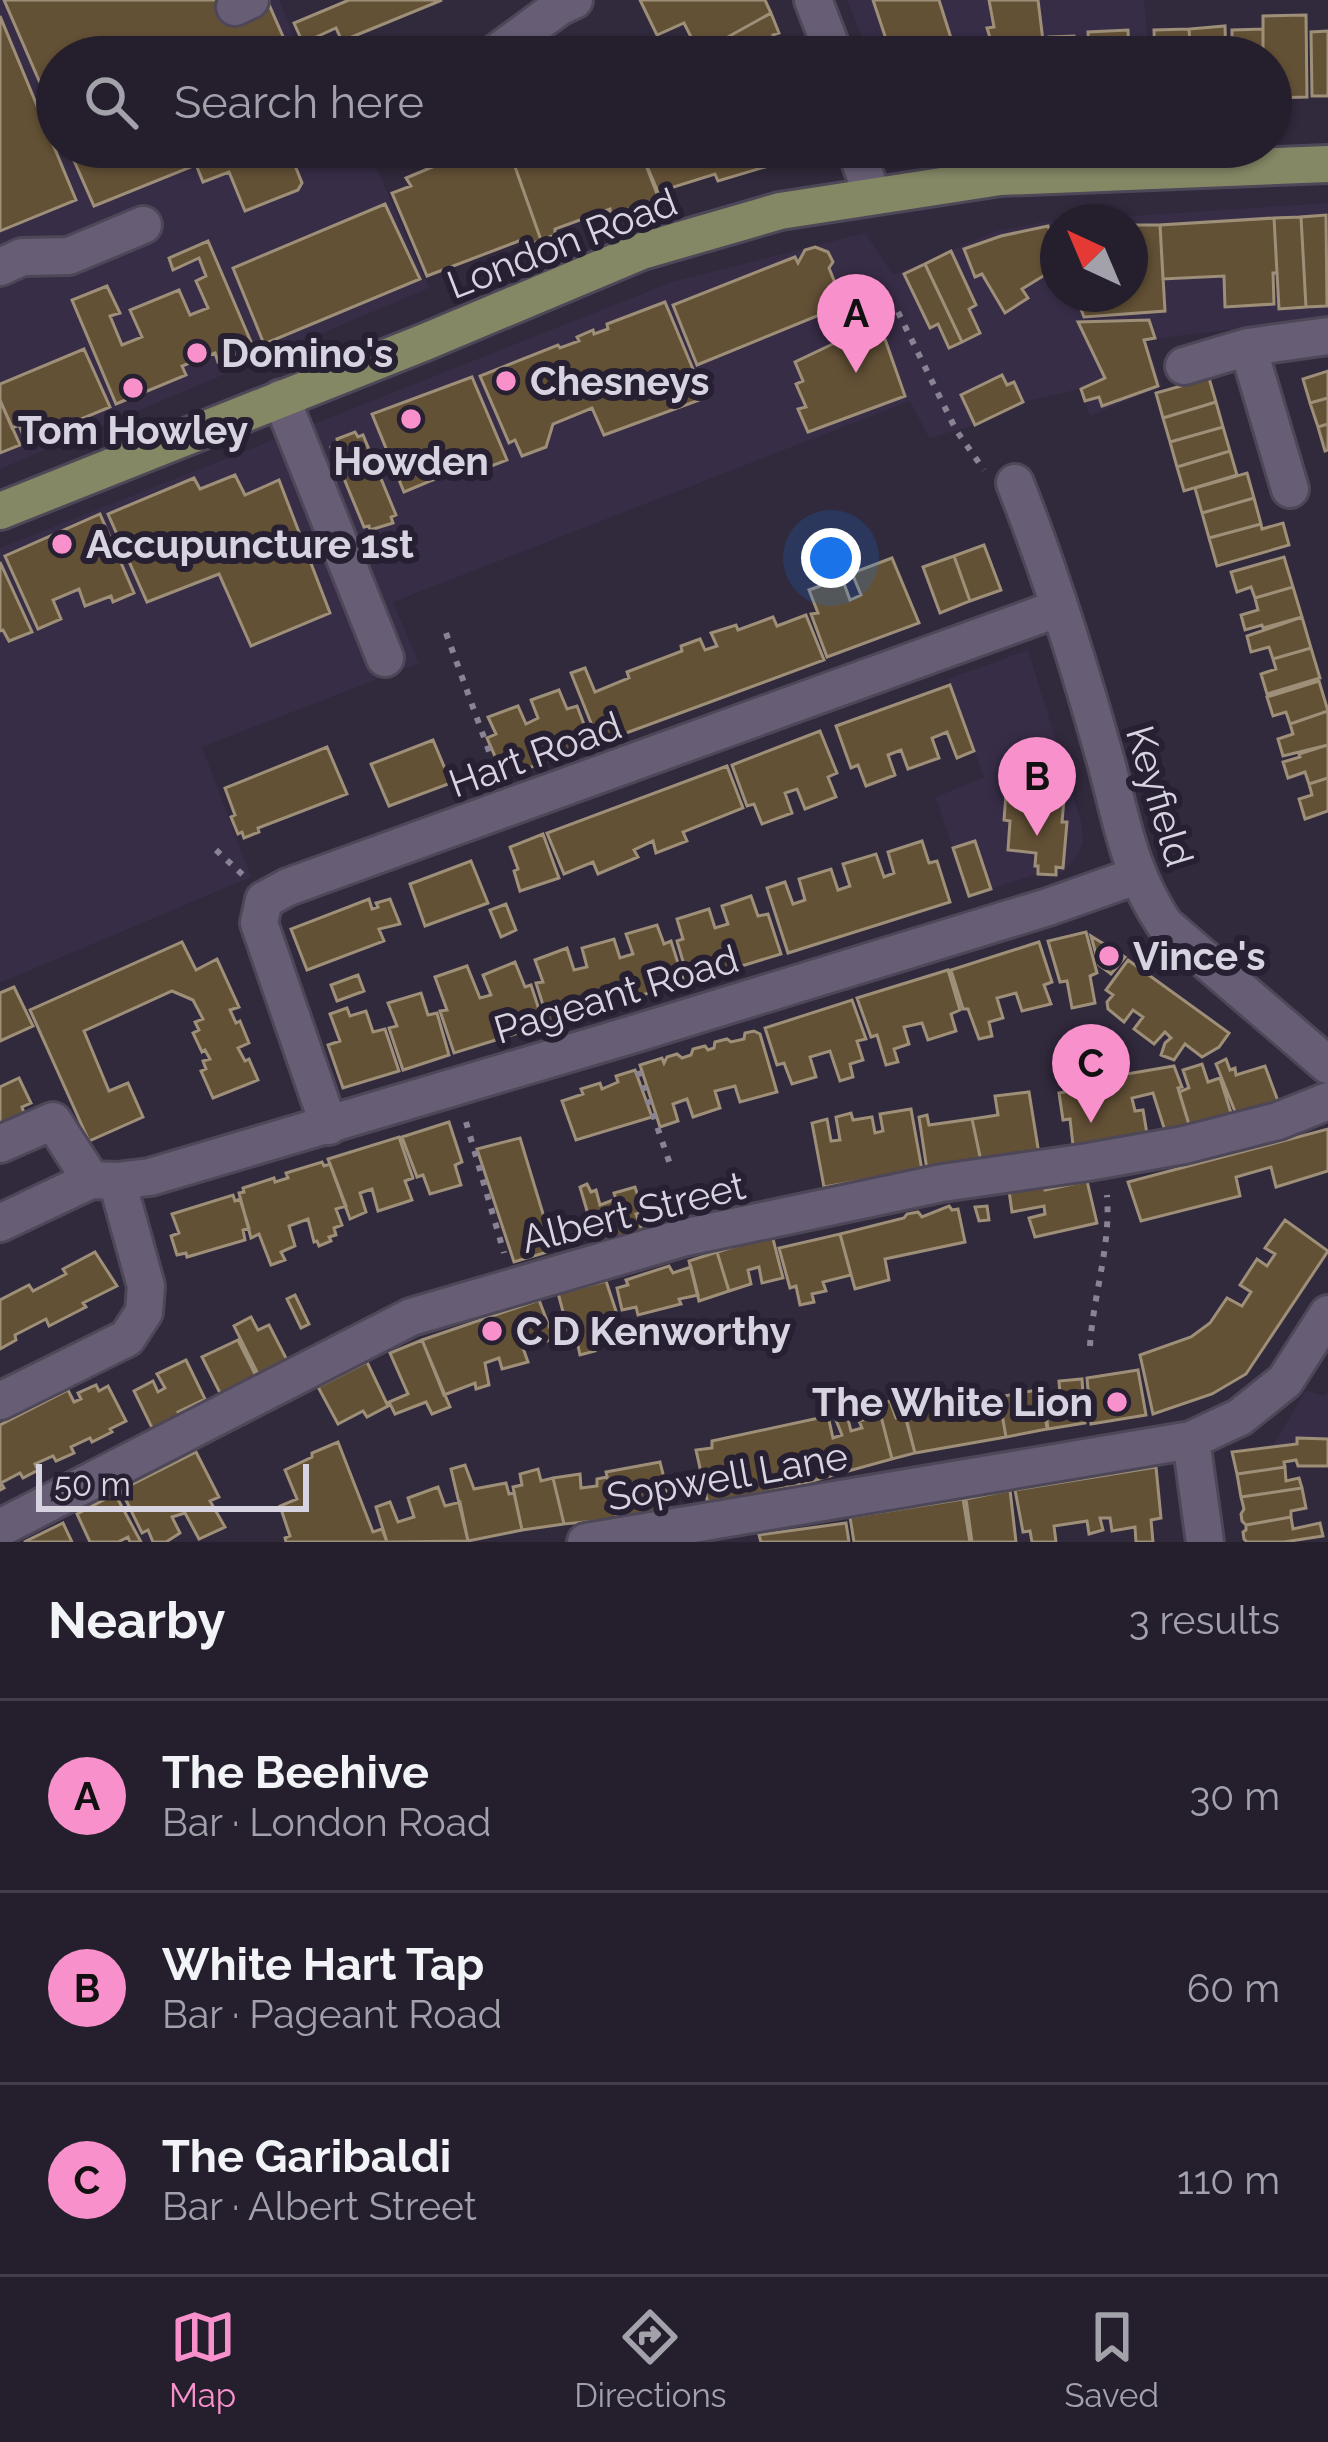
<!DOCTYPE html>
<html lang="en">
<head>
<meta charset="utf-8">
<style>
	body { margin:0; font-family:Raleway,sans-serif; background:#312c39; color:#f1f3f6 }
	.compass { position:absolute; left:1040px; top:204px; width:108px; height:108px; border-radius:50%; background:#251f2d; box-shadow:0 3px 9px #0004; rotate:316deg }
	.scale { position:absolute; left:36px; bottom:30px; width:273px; box-sizing:border-box; padding-left:12px; border:6px solid #d8d3e0; border-top:0; font-size:33px; line-height:42px; white-space:nowrap; color:#d8d3e0; -webkit-text-stroke:9px #271f32; paint-order:stroke }
	.you { position:absolute; left:831px; top:558px; width:42px; height:42px; margin:-30px; border:9px solid #fff; border-radius:50%; background:#1a73e8; box-shadow:0 0 0 18px #1a73e833 }
	.badge { display:grid; place-items:center; width:78px; height:78px; border-radius:50%; background:#f890cc; color:#111; font-size:39px; font-weight:700 }
	.pin { position:absolute; translate:-50% -99px; filter:drop-shadow(0 3px 6px #0008) }
	.pin::after { content:''; position:absolute; top:63px; width:42px; height:36px; background:inherit; clip-path:polygon(0 0,100% 0,50% 100%) }
	.list { margin:0; padding:0; list-style:none }
	h2 { display:flex; justify-content:space-between; align-items:center; height:156px; margin:0; padding:0 48px; font-size:51px }
	h2 small { font-size:39px; font-weight:400; color:#a3a2aa }
	.list li { display:grid; grid-template-columns:78px 1fr auto; gap:36px; align-items:center; box-sizing:border-box; height:192px; padding:0 48px; border-top:3px solid #423d49 }
	.list b { display:block; font-size:45px; white-space:nowrap }
	.list p { margin:0; font-size:39px; white-space:nowrap; color:#a3a2aa }
	.list em { font-size:39px; font-style:normal; color:#a3a2aa }
	.icon { flex:none; width:66px; height:66px; fill:none; stroke:currentColor; stroke-width:2; stroke-linecap:round; stroke-linejoin:round }
	.map { position:relative; flex:none; width:1328px; height:1542px; overflow:hidden }
	.search { position:absolute; background:#251f2d; box-shadow:0 3px 9px #0004; left:36px; right:36px; top:36px; height:132px; display:flex; align-items:center; gap:30px; box-sizing:border-box; padding:0 42px; border-radius:66px; color:#a3a2aa; font-size:45px }
	.sheet { height:732px; background:#251f2d }
	nav { display:flex; justify-content:space-around; align-items:center; box-sizing:border-box; height:168px; border-top:3px solid #423d49; background:#251f2d; font-size:33px; color:#a3a2aa }
	nav a { display:grid; justify-items:center; gap:6px }
	nav .on { color:#f890cc }
	.map>svg:first-child { display:block }
</style>
</head>
<body>
<div class="map">
<svg width="1328" height="1542" viewBox="0 0 1328 1542">
	<rect width="100%" height="100%" fill="#31293c"/>
	<path fill="#382d47" fill-rule="evenodd" d="M0,0h279l23,57h-245v90h310l62,141 -429,181z
		M847,0h297l5,57h-279z
		M1328,203v118l-53,3 -129,16 16,46 -72,30 -10,-27 -57,13 -48,23 -46,13 -19,-37 -517,201 26,61 -217,84 49,130 -251,106v-435l672,-266 193,-49 28,42 104,-44 46,-9zM1058,222h72v72h-72z
		M1028,650l54,175 1,16 -4,13 -16,18 -7,3 -19,-1 -68,22 -33,-99 48,-20 -36,-98z
		M1306,1390l19,6 3,-5v48l-31,-1v6l-25,3z"/>
	<path fill="#635136" stroke="#9e8f79" stroke-width="3" d="M4,0h263l25,57h-235v65z
		M349,0h93l-100,41 -6,-13 -33,15 -9,-20z
		M640,0h125l6,13 -72,40 -15,-30 -27,12z
		M873,0h66l18,57h-65z
		M989,0h49l7,57h-49l-9,-29 7,-1z
		M771,13l8,20 -6,2 9,22h-81l-2,-4z
		M1306,15l1,82 -36,1v-41h-8v-41z
		M0,16l76,184 -76,31z
		M1225,26l1,31h-35l-2,-28z
		M1189,29l2,28h-36l-1,-27z
		M1263,29v28h-31v-27z
		M1128,30l1,25 26,-1v3h-105l-1,-20 25,-1 1,19 14,-1 -1,-22z
		M1328,31v65h-16l-1,-64z
		M68,147h116l7,20 -97,39z
		M189,147h117l-16,6 12,30 -4,7 -53,21 -16,-39 -26,10z
		M308,147h32l-28,11z
		M480,147h28l33,93 -14,6 -3,-7 -97,37 -35,-83 19,-7 -5,-8z
		M508,147h131l20,52 -48,16 -1,-6 -55,20v6l-14,5z
		M639,147h118l8,20 -47,14 -3,-7 -57,18z
		M757,147h47l-40,13z
		M385,204l35,75 -156,65 -31,-76z
		M1326,215l1,91 -21,1 -5,-90z
		M1301,217l5,90 -27,2 -5,-91z
		M1274,218l3,55h-4l1,31 -49,3 -1,-31 -61,3 -3,-54z
		M1130,225h30l5,86 -81,6 -9,-23h55z
		M1048,226l10,26v30l-10,-9 -26,16 6,9 -23,15 -23,-39 -7,3 -11,-28 37,-13z
		M208,241l46,108 -36,13 -3,-9 -33,13 4,9 -70,29 -44,-104 35,-14 13,27 -10,3 12,29 20,-8 -12,-27 49,-20 11,25 18,-7 -12,-27 10,-5 -7,-18 -26,12 -4,-12z
		M815,247l13,5 5,10 -4,6 15,37 -147,60 -24,-60 122,-48 3,6 7,-13z
		M951,251l25,54 -7,4 11,24 -18,9 -37,-78z
		M925,264l37,78 -13,6 -11,-24 -8,4 -26,-54z
		M665,302l40,96 -101,37 -12,-27 -39,16 -7,23 -24,9 -7,-16 -6,3 -29,-67 78,-31 2,3 19,-7 -2,-4 16,-7 1,4 14,-5 -1,-5z
		M1149,320l6,18 -11,2 14,46 -56,20 -3,-9 -14,4 -4,-12 24,-11 -27,-56z
		M879,322l26,74 -97,36 -10,-23 8,-2 -10,-23 7,-3 -8,-19z
		M84,349l26,58 -84,35 -7,-17 -7,3 -12,-28v-16z
		M1328,371v27l-18,5 -7,-24z
		M1002,375l5,10 7,-3 9,20 -48,23 -14,-30z
		M472,377l35,83 -31,12 -3,-9 -69,29 -32,-78z
		M1209,378l7,24 -53,16 -7,-25z
		M1328,398v26l-10,3 -8,-24z
		M0,400l20,45 -20,8z
		M1216,402l7,25 -53,15 -7,-24z
		M1328,424v26l-3,1 -7,-24z
		M1223,427l7,24 -53,16 -7,-25z
		M355,432l3,5 5,-2 33,80 -5,2 2,6 -23,7 -1,-4 -5,1 -33,-80 7,-3 -1,-5z
		M1230,451l7,24 -53,16 -7,-24z
		M1247,473l7,25 -52,15 -7,-25z
		M235,475l10,20 34,-15 51,133 -79,33 -32,-72 -72,28 -39,-88 86,-36 6,11z
		M1254,498l7,26 -52,14 -7,-25z
		M100,514l34,79 -21,9 -2,-6 -26,10 -6,-17 -26,11 8,19 -23,10 -33,-73z
		M1283,523l6,22 -72,21 -8,-28 52,-14 1,5z
		M984,545l17,45 -31,11 -16,-45z
		M954,556l16,45 -30,12 -17,-46z
		M1284,557l9,30 -38,11 -4,-11 -14,5 -6,-20z
		M892,558l27,65 -92,34 -16,-43 7,-1 -9,-23 33,-12 8,22 11,-5 -9,-22z
		M0,562l32,70 -23,9 -6,-11 -3,1z
		M1293,587l9,30 -39,11 -1,-3 -17,5 -4,-15 17,-5 -3,-12z
		M806,615l18,45 -225,83 -28,-70 14,-5 10,24 34,-14 -2,-6 55,-21 -1,-5 19,-7 5,11 12,-4 -6,-13 25,-8 2,5 35,-13 4,9z
		M1302,617l9,31 -38,11 -4,-12 -18,5 -4,-16z
		M1311,648l9,30 -53,16 -6,-20 15,-5 -3,-10z
		M1319,681l9,30 -38,13 -4,-12 -13,4 -6,-19z
		M950,685l24,66 -17,7 -10,-26 -15,6 7,20 -31,11 -7,-19 -13,5 7,20 -29,11 -8,-21 -7,3 -15,-42z
		M559,690l8,19 10,-3 15,39 -88,32 -17,-39 9,-4 -8,-17 30,-11 8,18 12,-6 -7,-18z
		M1328,711v34l-45,11 -5,-17 15,-5 -3,-10z
		M820,731l17,42 -9,4 8,20 -31,12 -8,-20 -12,4 7,20 -30,11 -8,-20 -7,2 -15,-41z
		M433,740l18,43 -62,23 -18,-42z
		M1328,745v33l-19,6 -4,-12 -17,6 -5,-16 17,-5 -1,-3z
		M327,747l20,47 -89,34 1,4 -15,6 -2,-6 -4,2 -7,-17 4,-2 -10,-27z
		M727,766l16,42 -60,24 4,9 -31,12 -3,-12 -19,9 4,7 -40,17 -5,-12 -29,12 -17,-41z
		M1328,778v33l-23,8 -6,-20 13,-4 -3,-11z
		M1006,794l58,5 -2,23h5l-4,46 -7,-1v8l-18,-1v-8h-3l1,-13 -28,-3 2,-29 -6,-1z
		M543,834l16,44 -39,13 -6,-20 4,-2 -8,-22z
		M922,841l7,22 8,-2 13,41 -162,51 -21,-65 18,-6 8,22 12,-4 -6,-21 32,-10 7,21 12,-4 -7,-22 33,-10 8,23 10,-4 -6,-21z
		M975,841l16,48 -22,7 -16,-48z
		M471,861l17,42 -63,23 -15,-42z
		M751,896l7,20 10,-2 13,40 -92,28 -12,-41 6,-2 -6,-20 32,-10 6,19 13,-4 -6,-18z
		M369,899l3,10 6,-2 -2,-4 14,-4 10,25 -21,5 5,12 -77,29 -16,-41z
		M506,904l10,26 -15,7 -11,-27z
		M657,925l7,19 7,-3 13,41 -135,42 -13,-41 7,-1 -8,-22 32,-12 7,22 13,-3 -5,-19 32,-9 6,19 13,-4 -7,-20z
		M1086,932l11,41 -7,3 5,27 -23,5 -5,-27 -7,1 -12,-41z
		M1091,936l34,21 -14,17 -12,-9z
		M182,942l14,28 21,-11 22,48 -9,3 6,13 4,-2 9,22 -11,5 7,13 4,-2 9,21 -45,18 -12,-27 5,-2 -3,-8 7,-2 -5,-9 -3,2 -9,-19 6,-3 -4,-8 8,-3 -10,-19 -21,-9 -88,40 25,60 19,-8 15,34 -54,24 -59,-131z
		M1039,942l13,40 -8,3 7,19 -29,7 -6,-18 -19,5 6,20 -14,4 3,14 -13,3 -11,-30h-5l-12,-39z
		M1128,960l101,73 -10,14 -17,10 -17,-13 -11,16 -13,-5 4,-12 6,-5 -6,-6 -11,12 -20,-15 9,-12 -10,-7 -9,12 -16,-13 -1,-7 6,-7 -7,-5z
		M515,962l10,25 6,-2 13,40 -90,28 -14,-42 7,-1 -12,-33 32,-11 13,32 11,-3 -8,-20z
		M948,970l12,40 -9,4 5,17 -28,9 -6,-17 -18,4 5,17 -15,5 4,13 -12,3 -9,-30 -6,2 -14,-39z
		M358,975l6,16 -27,10 -6,-16z
		M14,987l19,39 -33,15v-48z
		M421,993l7,22 9,-2 12,42 -46,15 -14,-42 8,-2 -9,-23z
		M852,1000l14,39 -9,2 6,19 -13,4 3,13 -13,4 -10,-30 -20,6 6,20 -24,7 -8,-21 -7,2 -12,-37z
		M347,1008l3,8 16,-5 7,21 12,-3 14,42 -56,17 -15,-43 12,-4 -10,-27z
		M754,1031l6,3 17,58 -37,10 -5,-16 -20,5 5,17 -27,9 -6,-18 -14,5 5,17 -18,6 -20,-62 22,-7 2,5 3,-6 10,-3 5,4 9,-3 2,-6 12,-3 3,4 6,-2 1,-6 12,-3 4,3 13,-3 1,-6z
		M1226,1059l4,11 5,-2 1,7 29,-9 13,35 -42,13 -20,-50z
		M1202,1064l6,18 12,-4 12,38 -41,15 -12,-39 10,-4 -6,-18z
		M1174,1066l8,21 -4,1 13,43 -25,3 -13,-41 -21,5 3,13 8,-1 4,24 -74,11 -3,-26 -7,1 -4,-27 50,-9v-7z
		M635,1070l17,47 -76,23 -14,-39 21,-7 -2,-5 19,-6 2,6 16,-7 -2,-6z
		M19,1078l12,25 -9,4 3,9 -25,12v-41z
		M1029,1092l10,62 -58,7 -9,-42 26,-4 -3,-19z
		M911,1109l11,61 -98,17 -12,-64 15,-4 4,22 9,-1 -4,-23 15,-4 2,7 19,-3 3,16 8,-2 -3,-17z
		M927,1115l2,10 43,-6 9,42 -54,9 -8,-53z
		M449,1122l13,40 -7,3 6,20 -31,9 -7,-19 -6,2 -15,-40z
		M1328,1129v42l-52,16 -5,-20 -35,10 4,19 -99,25 -13,-39z
		M399,1137l14,41 -8,3 7,19 -34,11 -6,-22 -12,4 6,19 -16,7 -22,-60z
		M520,1138l34,112 -40,12 -37,-113z
		M322,1162l2,4 6,-2 16,42 -10,3 6,16 -8,3 2,7 -7,2 2,4 -12,5 -2,-5 -3,1 -6,-23 -19,7 6,20 -14,6 4,8 -14,5 -12,-31 -8,4 -12,-45 5,-1 -1,-4 31,-10 1,4 13,-4 -2,-5z
		M1087,1181l10,42 -62,14 -6,-19 16,-4 -1,-8 -32,6 -3,-21 34,-6 2,5z
		M587,1184l4,8 5,-2 4,15 16,-6 -2,-6 21,-6 8,25 -7,2 6,16 -45,15 -17,-58z
		M233,1195l2,6 5,-2 9,29 -6,2 2,10 -58,17 -1,-4 -9,2 -6,-19 8,-3 -7,-19z
		M949,1206l3,4 6,-1 7,33 -80,17 4,21 -34,9 -15,-55 64,-16 3,-4 11,-2 4,5z
		M987,1206l2,14 -10,1 -4,-14z
		M1285,1220l43,31 -82,123 -34,20 -59,20 -13,-59 51,-18 19,-14 17,-25 15,8 9,-14 -11,-7 17,-26 10,7 8,-12 -10,-6z
		M840,1234l11,41 -28,7 3,9 -14,3 2,8 -14,3 -4,-19 -6,2 -11,-40z
		M772,1235l11,43 -21,5 -3,-16 -11,3 3,14 -22,7 -12,-39z
		M95,1252l22,34 -34,17 3,4 -37,19 -3,-7 -31,16 1,5 -16,9v-49l29,-15 4,6 33,-17 -3,-5z
		M717,1252l12,39 -30,10 -10,-40z
		M669,1266l4,7 18,-6 7,28 -19,4 2,5 -43,11 -2,-8 -14,3 -5,-22 11,-3 -2,-5z
		M606,1281l13,39 -16,6 4,15 -9,4 -1,-6 -4,3 2,9 -15,4 -5,-23 -6,2 -11,-41z
		M295,1295l14,29 -8,4 -14,-29z
		M539,1300l15,39 -31,9 5,14 -26,7 -3,-11 -14,5 4,22 -13,4 -1,-6 -31,12 -22,-55z
		M251,1317l7,13 11,-5 19,37 -29,14 -25,-50z
		M238,1340l19,38 -36,17 -19,-38z
		M422,1340l28,67 -18,7 -6,-12 -31,12 -6,-12 19,-8 -18,-41z
		M186,1360l19,39 -27,13 4,8 -27,14 -21,-43 19,-10 5,11 7,-4 -8,-14z
		M367,1362l21,44 -21,11 -4,-6 -25,13 -20,-37z
		M1138,1370l8,45 -55,9 -4,-46z
		M1082,1379l3,44 -37,6 -4,-31 16,-3 -1,-14z
		M96,1385l3,6 9,-5 18,35 -16,8 2,3 -20,10 -2,-4 -19,9 3,6 -18,8 -3,-5 -18,8 3,6 -15,8 -3,-5 -19,10 3,5 -4,2v-65l68,-35 6,12 7,-3 -3,-6z
		M1042,1389l5,40 -41,8 -7,-40z
		M876,1397l16,62 -98,27 -86,18 -12,-54 16,-2v-7l116,-25 5,22 9,-3 -6,-15 11,-5 4,16 11,-3 -3,-7 4,-1 -6,-20z
		M999,1397l7,40 -91,16 -11,-43z
		M890,1401l6,17 9,-2 10,37 -23,6 -14,-54z
		M1297,1438l31,1v27h-30l-2,-6 -12,2 1,5 -48,7 -5,-22 65,-8z
		M338,1442l35,90 9,-3 5,13h-101l-1,-4 5,-2 -10,-30 17,-7 -12,-29 27,-13v-4z
		M196,1452l23,45 -9,4 15,26 -26,12 -14,-26 -13,4 8,16 -14,9h-13l-5,-12 -6,3 -21,-43z
		M660,1462l12,48 -55,9 -11,-47z
		M465,1465l9,24 32,-6 3,11 5,-1 8,37 -54,11 -17,-72z
		M1156,1467l5,51 -10,2 2,22h-17l-1,-15 -23,4 -2,-13h-10l3,12 -14,4 -2,-13 -33,5 2,16h-24l-2,-11 -7,1 -8,-42z
		M1285,1467l1,14 13,-3 3,10 -61,9 -4,-23z
		M538,1469l3,12 12,-3 11,46 -42,6 -9,-43 9,-2 -2,-11z
		M580,1474l1,14 16,-2v-7l10,-2 10,42 -53,5 -11,-46z
		M438,1487l7,19 15,-4 8,39 -81,1 -11,-35 14,-5 8,20 16,-5 -6,-19z
		M1302,1488l4,20 -15,3v6l-45,8 -4,-4 -1,-7 3,-5 -3,-12z
		M1010,1490l6,52h-44l-6,-43z
		M115,1494l26,48h-11l-2,-5 -10,5h-28l-13,-28z
		M963,1499l7,43h-116l-4,-25z
		M1291,1517l2,12 27,-6 3,13 -39,6h-37l-3,-3 -1,-7 3,-2v-5z
		M63,1523l9,19h-48z
		M846,1523l3,19h-88l-2,-7z"/>
	<g fill="none" stroke-linecap="round" stroke-linejoin="round">
		<g stroke="#4e4758" stroke-width="42">
			<path id="minor" d="M813,0l22,57
				M235,7l15,-7
				M491,57l68,-50 15,-7
				M855,147l17,48
				M0,267l22,-10 47,-1 74,-31
				M1248,347l42,142
				M1184,366l64,-19 80,-11
				M281,398l104,260
				M1015,483c36,91 65,185 91,279 16,60 23,110 59,163l163,140
				M329,1126l-70,-203 5,-23 24,-13 771,-279
				M0,1144l53,-23 38,59
				M0,1223l91,-43 26,1 33,-4 477,-141 421,-129 88,-31
				M0,1401l127,-63 17,-26 2,-26 -29,-105
				M1191,1440l14,102
				M0,1528l411,-211 271,-79 260,-55 146,-21 96,-17 94,-24 50,-20
				M586,1542l605,-102 49,-23 45,-36 43,-67"/>
		</g>
		<g stroke="#4e4758" stroke-width="42">
			<path id="major" d="M0,511l425,-169 217,-91 138,-40 220,-34 328,-13"/>
		</g>
		<path stroke="#8a8393" stroke-width="6" stroke-dasharray="6 9" stroke-linecap="butt" d="M898,312l58,118 28,40
			M446,633l52,143
			M216,850l28,26
			M638,1071l34,99
			M466,1122l38,131
			M1090,1346c3,-51 21,-99 17,-151"/>
		<use href="#minor" stroke="#675e75" stroke-width="36"/>
		<use href="#major" stroke="#858865" stroke-width="36"/>
	</g>
	<g fill="#f890cc" stroke="#271f32" stroke-width="4.5">
		<circle cx="197" cy="353" r="12"/>
		<circle cx="506" cy="381" r="12"/>
		<circle cx="133" cy="388" r="12"/>
		<circle cx="411" cy="419" r="12"/>
		<circle cx="62" cy="544" r="12"/>
		<circle cx="1109" cy="956" r="12"/>
		<circle cx="492" cy="1331" r="12"/>
		<circle cx="1117" cy="1402" r="12"/>
	</g>
	<g text-anchor="middle" dominant-baseline="central" stroke-width="12" stroke-linejoin="round" paint-order="stroke">
		<g font-size="39" fill="#d8d3e0" stroke="#271f32">
			<text transform="translate(562 243) rotate(-21)">London Road</text>
			<text transform="translate(535 754) rotate(-20)">Hart Road</text>
			<text transform="translate(1160 796) rotate(73)">Keyfield</text>
			<text transform="translate(616 994) rotate(-17)">Pageant Road</text>
			<text transform="translate(633 1212) rotate(-14)">Albert Street</text>
			<text transform="translate(727 1476) rotate(-10)">Sopwell Lane</text>
		</g>
		<g font-size="39" font-weight="bold" fill="#d8d3e0" stroke="#271f32" text-anchor="start">
			<text x="221" y="353">Domino's</text>
			<text x="530" y="381">Chesneys</text>
			<text x="133" y="430" text-anchor="middle">Tom Howley</text>
			<text x="411" y="461" text-anchor="middle">Howden</text>
			<text x="86" y="544">Accupuncture 1st</text>
			<text x="1133" y="956">Vince's</text>
			<text x="516" y="1331">C D Kenworthy</text>
			<text x="1093" y="1402" text-anchor="end">The White Lion</text>
		</g>
	</g>
</svg>
<svg class="compass" viewBox="-18 -18 36 36"><path d="M0-13l5 13h-10z" fill="#e53935"/><path d="M0 13l5-13h-10z" fill="#a3a2aa"/></svg>
<div class="scale">50 m</div>
<div class="you"></div>
<div class="pin badge" style="left:856px;top:373px">A</div>
<div class="pin badge" style="left:1037px;top:836px">B</div>
<div class="pin badge" style="left:1091px;top:1123px">C</div>
<div class="search"><svg class="icon" aria-label="search" viewBox="0 0 24 24"><circle cx="10" cy="10" r="6"/><path d="M15 15l6 6"/></svg>Search here</div>
</div>
<section class="sheet">
<h2>Nearby<small>3 results</small></h2>
<ul class="list">
<li><span class="badge">A</span><div><b>The Beehive</b><p>Bar · London Road</p></div><em>30 m</em></li>
<li><span class="badge">B</span><div><b>White Hart Tap</b><p>Bar · Pageant Road</p></div><em>60 m</em></li>
<li><span class="badge">C</span><div><b>The Garibaldi</b><p>Bar · Albert Street</p></div><em>110 m</em></li>
</ul>
</section>
<nav>
<a class="on"><svg class="icon" aria-label="map" viewBox="0 0 24 24"><path d="M3 6l6-2 6 2 6-2v14l-6 2-6-2-6 2zM9 4v14M15 6v14"/></svg>Map</a>
<a><svg class="icon" aria-label="directions" viewBox="0 0 24 24"><path d="M12 3l9 9-9 9-9-9zM9 14v-3h6M13 9l2 2-2 2"/></svg>Directions</a>
<a><svg class="icon" aria-label="saved" viewBox="0 0 24 24"><path d="M7 4h10v16l-5-4-5 4z"/></svg>Saved</a>
</nav>
</body>
</html>
